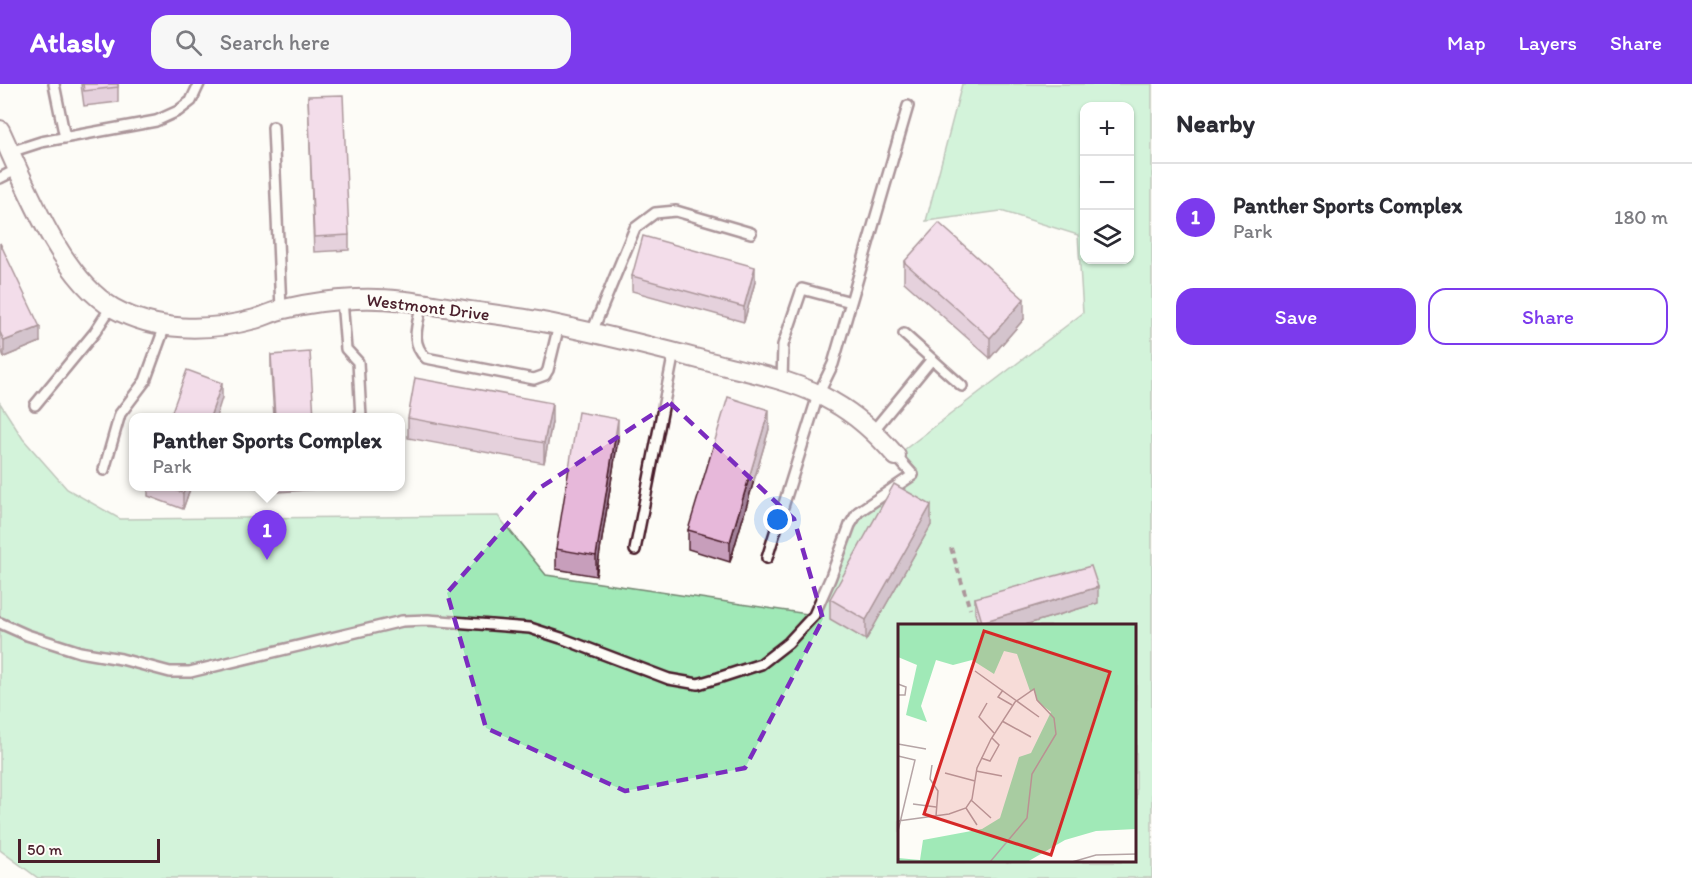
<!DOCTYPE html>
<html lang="en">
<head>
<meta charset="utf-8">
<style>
	body { margin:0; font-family:Itim,sans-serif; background:#f7f7f7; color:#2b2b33 }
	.controls { position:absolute; right:18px; top:18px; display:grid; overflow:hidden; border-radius:12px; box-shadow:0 2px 4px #0004 }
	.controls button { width:54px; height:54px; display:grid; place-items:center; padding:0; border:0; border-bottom:2px solid #e1e1e2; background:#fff; color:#2b2b33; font:30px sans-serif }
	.scale { position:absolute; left:18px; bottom:15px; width:142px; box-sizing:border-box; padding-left:6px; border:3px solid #4a1f2b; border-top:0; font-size:16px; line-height:21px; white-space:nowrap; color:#4a1f2b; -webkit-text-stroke:4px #fdfcf7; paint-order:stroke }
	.you { position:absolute; left:778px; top:436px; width:21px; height:21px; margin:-15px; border:4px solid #fff; border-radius:50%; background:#1a73e8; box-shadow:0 0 0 9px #1a73e833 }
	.badge { display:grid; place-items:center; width:39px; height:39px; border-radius:50%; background:#7c3aed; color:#fff; font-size:20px; font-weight:700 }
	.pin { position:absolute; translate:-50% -50px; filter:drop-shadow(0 2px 3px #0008) }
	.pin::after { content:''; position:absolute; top:32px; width:21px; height:18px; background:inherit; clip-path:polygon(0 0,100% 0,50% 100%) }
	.popup { position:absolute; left:129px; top:329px; width:276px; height:78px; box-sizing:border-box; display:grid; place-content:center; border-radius:12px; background:#fff; filter:drop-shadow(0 2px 4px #0005); font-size:20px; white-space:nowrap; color:#7c7c81 }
	.popup b { font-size:22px; color:#2b2b33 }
	.popup::after { content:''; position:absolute; left:50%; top:100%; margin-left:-12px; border:12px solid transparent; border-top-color:#fff }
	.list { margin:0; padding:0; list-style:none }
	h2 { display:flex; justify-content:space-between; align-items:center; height:78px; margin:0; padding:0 24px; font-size:26px }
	h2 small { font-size:20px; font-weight:400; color:#7c7c81 }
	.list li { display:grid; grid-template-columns:39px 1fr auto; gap:18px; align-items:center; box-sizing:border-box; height:108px; padding:0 24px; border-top:2px solid #e1e1e2 }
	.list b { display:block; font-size:22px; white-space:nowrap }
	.list p { margin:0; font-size:20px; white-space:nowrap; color:#7c7c81 }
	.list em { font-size:20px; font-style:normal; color:#7c7c81 }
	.actions { display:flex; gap:12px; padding:18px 24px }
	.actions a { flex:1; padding:14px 0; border:2px solid #7c3aed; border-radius:18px; text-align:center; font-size:21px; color:#7c3aed }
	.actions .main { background:#7c3aed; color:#fff }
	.icon { flex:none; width:33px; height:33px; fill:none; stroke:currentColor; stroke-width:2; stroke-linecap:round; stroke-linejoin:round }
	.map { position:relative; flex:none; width:1152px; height:794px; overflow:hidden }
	header { display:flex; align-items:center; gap:36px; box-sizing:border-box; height:84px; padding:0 30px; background:#7c3aed; color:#fff }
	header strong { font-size:28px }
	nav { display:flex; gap:33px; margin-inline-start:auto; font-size:21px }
	.search { width:420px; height:54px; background:#f7f7f7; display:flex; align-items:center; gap:15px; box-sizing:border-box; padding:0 21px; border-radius:18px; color:#7c7c81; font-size:22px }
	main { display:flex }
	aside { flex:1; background:#fff }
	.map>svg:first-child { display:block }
</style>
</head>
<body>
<header>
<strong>Atlasly</strong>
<div class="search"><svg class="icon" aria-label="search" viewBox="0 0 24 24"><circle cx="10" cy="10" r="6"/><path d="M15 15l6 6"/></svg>Search here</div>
<nav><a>Map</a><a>Layers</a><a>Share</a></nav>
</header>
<main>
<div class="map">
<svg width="1152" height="794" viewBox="0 0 1152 794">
	<rect width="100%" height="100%" fill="#fdfcf7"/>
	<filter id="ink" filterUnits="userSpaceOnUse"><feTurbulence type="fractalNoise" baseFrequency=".0167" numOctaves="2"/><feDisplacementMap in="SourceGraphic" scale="12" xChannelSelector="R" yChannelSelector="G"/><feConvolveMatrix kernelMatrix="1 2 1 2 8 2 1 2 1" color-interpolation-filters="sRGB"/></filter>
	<g filter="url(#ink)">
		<path fill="#a0e9b7" stroke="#758471" stroke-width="1.5" fill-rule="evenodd" d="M962,0h190v794h-1114l-38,-28v-447l23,36 44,50 53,30 378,-3 48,59 268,40 44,-103 55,-37 -17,-19 187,-143 -5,-78 -77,-24 -75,10zM1084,22h46v154h-46zM900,542h236v236h-236z"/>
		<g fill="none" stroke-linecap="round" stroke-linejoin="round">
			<g stroke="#4a1f2b" stroke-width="14">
				<path id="service" d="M54,0l11,54
					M273,43l8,182
					M10,68l31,-10 115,-21 22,-10 13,-10 8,-17
					M0,94l18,-9
					M342,216l4,49 12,13 3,56
					M422,219c-4,21 -13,39 4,55l108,21 11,-4 3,-5 11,-45
					M592,248l43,-104 20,-15 21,-2 75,22
					M904,250l58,52
					M782,297l1,-36 19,-56 49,13
					M35,321l60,-73 16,-25
					M873,347l59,-72
					M104,386l16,-56 25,-33 20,-55
					M635,466l39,-198
					M767,474l51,-163 15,-31 75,-258
					M0,539l27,12 53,17 41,7 49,13h20l212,-51 26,-1 102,8 31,10 108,41 29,5 20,-6 43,-14 27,-21 26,-28 16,-36 20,-54 8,-13 55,-37 -17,-19"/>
			</g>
			<g stroke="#4a1f2b" stroke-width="22">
				<path id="minor" d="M0,46c25,54 60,147 113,178 43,24 95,24 142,11 10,-3 19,-8 29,-10 24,-6 48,-9 72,-10 38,-2 77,6 114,12 28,4 55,7 83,13 52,11 105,24 157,38 41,11 86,18 123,40 25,14 45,33 63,54"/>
			</g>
			<path stroke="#4a1f2b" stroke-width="4" stroke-dasharray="6 4.5" stroke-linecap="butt" d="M951,464l19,61"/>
			<use href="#service" stroke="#fdfcf7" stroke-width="9"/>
			<use href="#minor" stroke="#fdfcf7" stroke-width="18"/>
		</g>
		<path fill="#c79ebb" stroke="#4a1f2b" stroke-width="1.5" d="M81,0h37v18l-34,4z
			M308,12l41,139v15l-35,2z
			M0,159l40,99 -36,15 -4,-10z
			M904,178l120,57 -34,39 -86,-76z
			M632,192l123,6 -11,40 -112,-31z
			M271,271l43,62h-40l-3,-47z
			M408,334l144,4 -8,41 -136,-25z
			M769,345l-39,133 -42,-13v-19z
			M618,355l-22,137 -40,-7v-20z
			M148,402h43l-8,23 -35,-13z
			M279,402h39v3l-39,3z
			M931,441l-65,115 -36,-21v-20z
			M975,514l123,5 -77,23h-42l-4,-13z"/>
		<path fill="#a28199" stroke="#4a1f2b" stroke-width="1.5" d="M755,183v15l-11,40v-15z
			M1024,215v20l-34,39v-20z
			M40,243v15l-36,15v-16z
			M222,299v15l-6,19h-6z
			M552,319v19l-8,41v-20z
			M769,326v19l-39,133v-20z
			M618,335v20l-22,137v-20z
			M186,402h5l-8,23v-16z
			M931,421v20l-65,115v-20z
			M1098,503v16l-77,23h-39v-4z"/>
		<path fill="#e7b8da" stroke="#4a1f2b" stroke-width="1.5" d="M83,0h35v3l-34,4z
			M343,11l6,140 -35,2 -6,-141z
			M939,139l85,76 -34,39 -86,-76z
			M643,152l112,31 -11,40 -112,-31z
			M0,159l40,84 -36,14 -4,-9z
			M310,268l4,65h-39l-4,-62z
			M187,286l35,13 -12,34h-40z
			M415,294l137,25 -8,40 -136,-25z
			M728,313l41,13 -39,132 -42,-12z
			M578,328l40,7 -22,137 -40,-7z
			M894,400l37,21 -65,115 -36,-21z
			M164,402h22l-3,7z
			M1091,482l7,21 -116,35 -7,-24z"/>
	</g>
	<path d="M0 0H1152V794H0ZM670,319l124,116 29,100 -78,149 -120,23 -139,-63 -39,-135 91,-104z" fill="#fdfcf7" fill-opacity=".55" fill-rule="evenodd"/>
	<path fill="none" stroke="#7b2cbf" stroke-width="4.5" stroke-dasharray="12 8" stroke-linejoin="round" d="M670,319l124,116 29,100 -78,149 -120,23 -139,-63 -39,-135 91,-104z"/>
	<g text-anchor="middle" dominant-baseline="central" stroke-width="6" stroke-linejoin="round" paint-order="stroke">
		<g font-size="18" fill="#4a1f2b" stroke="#fdfcf7">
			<text transform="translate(428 223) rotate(7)">Westmont Drive</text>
		</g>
	</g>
	<g transform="translate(898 540)">
		<rect width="238" height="238" fill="#fdfcf7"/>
		<path d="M0,0h238v205l-40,2 -31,9 -38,22h-129v-4l22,2 3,-20 59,-11 18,-11 19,-61 12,-4 20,-41 -13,-10 -4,-12 -4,1 -13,-37 -13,-3 -10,23 -22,-14 -19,5 -17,-5 -15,46 6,16 -21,-7 11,-50 -19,-8z" fill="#a0e9b7"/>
		<path fill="none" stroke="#b5a4a5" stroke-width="1.5" d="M77,47l64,46M0,60l8,3 -1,8h-7M105,66l-5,7 14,8M89,79l-8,14 15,16M104,97l29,16M0,120l28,5M0,132l17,4 -17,71M83,134l9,3 9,-16 -7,-7M34,141l-2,14 8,12 -2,25M78,147l26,5M47,149l30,8M73,176l20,18M15,180l23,3M68,184l11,17M0,197l51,-7 17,-6 6,-9 5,-31 14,-29 24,-37 19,-13 3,11 17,18 2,16 -24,40 -5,44 -37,44M174,238l24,-7 41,-1"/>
		<path fill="#d62828" fill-opacity="0.15" stroke="#d62828" stroke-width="3" d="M86,7l126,41 -59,183 -127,-41z"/>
		<rect width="238" height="238" fill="none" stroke="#4a1f2b" stroke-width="3"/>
	</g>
</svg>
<div class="controls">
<button>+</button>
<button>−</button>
<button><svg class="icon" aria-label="layers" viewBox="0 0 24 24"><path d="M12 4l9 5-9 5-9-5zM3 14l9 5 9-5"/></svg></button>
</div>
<div class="scale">50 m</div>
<div class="you"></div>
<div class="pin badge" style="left:267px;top:476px">1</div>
<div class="popup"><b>Panther Sports Complex</b>Park</div>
</div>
<aside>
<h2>Nearby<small></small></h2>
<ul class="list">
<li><span class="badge">1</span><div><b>Panther Sports Complex</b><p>Park</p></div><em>180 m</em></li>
</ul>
<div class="actions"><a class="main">Save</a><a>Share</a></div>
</aside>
</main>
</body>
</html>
